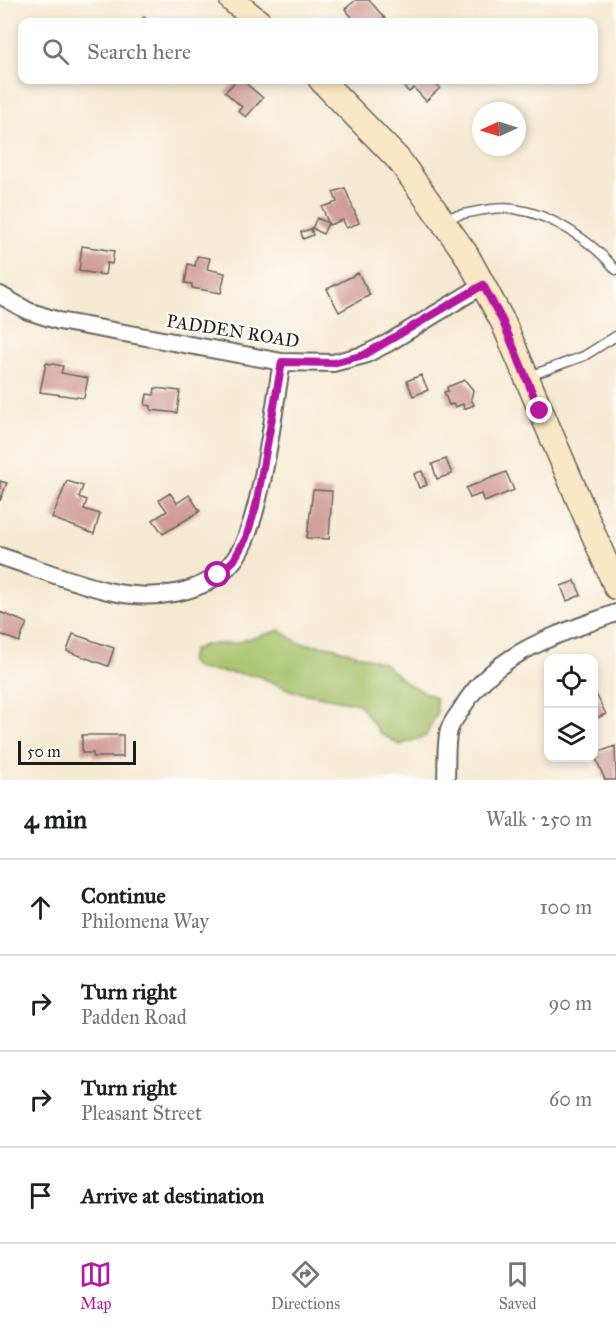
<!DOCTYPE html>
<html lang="en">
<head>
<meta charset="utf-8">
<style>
	body { margin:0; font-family:"IM FELL Great Primer",serif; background:#f6f6f6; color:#202124 }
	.controls { position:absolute; right:18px; bottom:18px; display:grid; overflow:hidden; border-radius:12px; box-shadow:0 3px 9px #0003 }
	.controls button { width:54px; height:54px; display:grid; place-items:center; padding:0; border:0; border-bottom:2px solid #e0e0e0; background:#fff; color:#202124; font:30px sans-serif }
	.compass { position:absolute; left:472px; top:102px; width:54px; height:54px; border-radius:50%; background:#fff; box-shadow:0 3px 9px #0003; rotate:266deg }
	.scale { position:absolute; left:18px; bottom:15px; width:118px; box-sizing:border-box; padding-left:6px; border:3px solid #1c1c1c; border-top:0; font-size:16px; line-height:21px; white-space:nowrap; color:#1c1c1c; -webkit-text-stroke:4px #fdfcf7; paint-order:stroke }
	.stop { position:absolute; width:18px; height:18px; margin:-14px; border:4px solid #b5179e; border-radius:50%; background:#fff }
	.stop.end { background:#b5179e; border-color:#fff; box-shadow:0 2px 6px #0008 }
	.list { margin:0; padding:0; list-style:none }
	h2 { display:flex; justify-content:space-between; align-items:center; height:78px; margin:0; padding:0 24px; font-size:26px }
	h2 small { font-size:20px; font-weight:400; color:#757577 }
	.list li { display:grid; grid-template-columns:39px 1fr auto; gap:18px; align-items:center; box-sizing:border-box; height:96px; padding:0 24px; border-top:2px solid #e0e0e0 }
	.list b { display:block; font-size:22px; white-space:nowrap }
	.list p { margin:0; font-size:20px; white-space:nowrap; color:#757577 }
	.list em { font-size:20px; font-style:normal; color:#757577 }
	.icon { flex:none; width:33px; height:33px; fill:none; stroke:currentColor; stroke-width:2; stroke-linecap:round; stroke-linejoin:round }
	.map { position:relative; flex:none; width:616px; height:780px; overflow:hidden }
	.search { position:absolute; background:#fff; box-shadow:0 3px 9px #0003; left:18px; right:18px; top:18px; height:66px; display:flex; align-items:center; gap:15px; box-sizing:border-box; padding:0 21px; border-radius:12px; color:#757577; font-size:22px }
	.sheet { height:462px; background:#fff }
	nav { display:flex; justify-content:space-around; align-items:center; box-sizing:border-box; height:84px; border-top:2px solid #e0e0e0; background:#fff; font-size:16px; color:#757577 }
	nav a { display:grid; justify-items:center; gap:3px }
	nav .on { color:#b5179e }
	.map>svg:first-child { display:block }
</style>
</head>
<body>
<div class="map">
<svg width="616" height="780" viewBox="0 0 616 780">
	<rect width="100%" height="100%" fill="#fdfcf7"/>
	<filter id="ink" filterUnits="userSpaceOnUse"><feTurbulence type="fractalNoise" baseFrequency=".0167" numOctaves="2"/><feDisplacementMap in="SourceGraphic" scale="12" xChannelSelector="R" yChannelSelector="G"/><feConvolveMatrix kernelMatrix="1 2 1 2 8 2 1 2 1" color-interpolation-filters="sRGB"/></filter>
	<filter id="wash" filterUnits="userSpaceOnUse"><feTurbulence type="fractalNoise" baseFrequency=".008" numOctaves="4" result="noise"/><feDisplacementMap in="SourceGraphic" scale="24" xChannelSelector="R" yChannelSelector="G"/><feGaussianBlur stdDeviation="1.35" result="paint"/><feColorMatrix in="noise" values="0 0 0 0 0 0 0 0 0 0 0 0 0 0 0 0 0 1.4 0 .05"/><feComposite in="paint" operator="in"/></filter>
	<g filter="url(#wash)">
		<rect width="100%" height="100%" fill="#f5e9d2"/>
		<path fill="#a5c067" stroke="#606e42" stroke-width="1.5" d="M280,630l19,13 33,4 52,16 22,20 30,15 1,14 -11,24 -26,9 -20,-12 -21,-29 -67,-13 -34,-15 -60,-7 -9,-8 4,-11 11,-5 31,-2z"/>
		<g id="blocks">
			<path fill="#d09b95" d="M356,0h13l19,22h-32l-11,-13z
				M144,17l7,5h-12z
				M237,80h5l21,18 -17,19 -8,-6 4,-4 -17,-15z
				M397,80h24l4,5 7,-5 8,8 -14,13 -12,-13 -5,4z
				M345,188l14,35 -13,5 -3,-8 -14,5 -7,-18 15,-5 -4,-10z
				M317,218l11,5 -5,11 -11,-6z
				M311,229l2,6 -10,4 -2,-7z
				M82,246l32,5 -2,13 -5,-1 -2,12 -26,-4z
				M197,256l13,2 -3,11 18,4 -4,20 -29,-5v-4l-7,-1 3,-19 7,2z
				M358,273l12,22 -31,17 -12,-23z
				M46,363l17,3 -2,7 27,5 -4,20 -44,-6z
				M421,375l7,15 -15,6 -6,-15z
				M465,380l8,10 -2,9 3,6 -10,4 -1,-5 -8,3 -2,-3 -4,1 -5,-13 4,-1 -1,-4z
				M155,388l25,3 -3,22 -26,-3v-4l-6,-1 2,-11 7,1z
				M446,459l6,15 -15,5 -5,-15z
				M422,471l5,14 -8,3 -5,-14z
				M506,472l8,18 -30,12 -3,-8 -11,4 -4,-10z
				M0,481l7,2 -7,18z
				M67,481l16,5 -4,11 8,3 -3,9 16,5 -6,20 -42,-16z
				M313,490l19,1 -3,48 -22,-1z
				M170,493l7,10 12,-8 11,16 -37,23 -10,-14 14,-9 -8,-11z
				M575,581l6,14 -14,6 -6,-15z
				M0,612l27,11 -8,19 -19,-8z
				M73,634l41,14 -6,18 -41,-15z
				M594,690l12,24 -12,5z
				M82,735h41v22h-30v-4h-11z
				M615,746l1,34h-11l-11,-26z"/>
		</g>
	</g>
	<g filter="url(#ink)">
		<use href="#blocks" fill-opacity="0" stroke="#68645c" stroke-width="1.5"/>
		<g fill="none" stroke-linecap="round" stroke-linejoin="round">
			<g stroke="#68645c" stroke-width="11">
				<path id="lane" d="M444,218c22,-4 48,-12 70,-9 38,5 79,33 102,61
					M529,376l55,-20 32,-20"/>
			</g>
			<g stroke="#68645c" stroke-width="20">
				<path id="street" d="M0,295l28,16 31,10 223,41 51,1 31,-8 24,-12 95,-58
					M0,556c36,12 72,26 108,35 43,10 97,5 126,-31 28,-36 39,-150 48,-198
					M446,780c1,-16 -1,-35 3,-50 2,-7 8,-14 12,-20 33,-58 96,-75 155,-97"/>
			</g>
			<g stroke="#68645c" stroke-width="27">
				<path id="secondary" d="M232,0l27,22
					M321,80l78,80 67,94 37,68 113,265"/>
			</g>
			<use href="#lane" stroke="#fff" stroke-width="8"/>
			<use href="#street" stroke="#fff" stroke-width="16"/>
			<use href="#secondary" stroke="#fae7c3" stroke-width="24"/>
		</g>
	</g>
	<g fill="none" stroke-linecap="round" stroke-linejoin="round" filter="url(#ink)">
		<path stroke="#b5179e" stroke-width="8" d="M218,575l16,-15 12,-22 10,-32 26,-144 51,1 31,-8 119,-70 20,37 37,89"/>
	</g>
	<g text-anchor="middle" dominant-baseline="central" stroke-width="4.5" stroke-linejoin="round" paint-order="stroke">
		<g font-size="18" fill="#1c1c1c" stroke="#fdfcf7">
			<text transform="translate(233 331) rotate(9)">PADDEN ROAD</text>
		</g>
	</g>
</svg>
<div class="controls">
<button><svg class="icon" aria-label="locate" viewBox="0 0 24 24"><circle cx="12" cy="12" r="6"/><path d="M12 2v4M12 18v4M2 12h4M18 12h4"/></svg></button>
<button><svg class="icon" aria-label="layers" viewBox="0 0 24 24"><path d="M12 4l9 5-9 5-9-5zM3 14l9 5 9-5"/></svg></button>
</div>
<svg class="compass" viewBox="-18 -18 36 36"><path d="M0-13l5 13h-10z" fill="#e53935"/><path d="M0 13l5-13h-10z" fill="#757577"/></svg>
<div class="scale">50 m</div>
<div class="stop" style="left:218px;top:575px"></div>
<div class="stop end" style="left:540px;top:411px"></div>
<div class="search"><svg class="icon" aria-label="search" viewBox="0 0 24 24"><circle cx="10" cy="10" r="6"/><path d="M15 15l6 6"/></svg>Search here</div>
</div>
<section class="sheet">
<h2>4 min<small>Walk · 250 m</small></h2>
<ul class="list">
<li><svg class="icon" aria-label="ahead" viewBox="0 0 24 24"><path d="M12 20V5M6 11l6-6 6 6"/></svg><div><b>Continue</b><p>Philomena Way</p></div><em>100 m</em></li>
<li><svg class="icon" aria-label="right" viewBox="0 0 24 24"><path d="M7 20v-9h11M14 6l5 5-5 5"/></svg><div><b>Turn right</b><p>Padden Road</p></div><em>90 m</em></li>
<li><svg class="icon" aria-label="right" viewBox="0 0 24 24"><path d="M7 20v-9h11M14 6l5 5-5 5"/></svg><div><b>Turn right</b><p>Pleasant Street</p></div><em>60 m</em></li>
<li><svg class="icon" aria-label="arrive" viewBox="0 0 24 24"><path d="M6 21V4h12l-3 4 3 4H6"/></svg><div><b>Arrive at destination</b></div></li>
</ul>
</section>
<nav>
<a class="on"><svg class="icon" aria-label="map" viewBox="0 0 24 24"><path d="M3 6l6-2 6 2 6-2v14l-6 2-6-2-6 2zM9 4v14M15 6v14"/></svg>Map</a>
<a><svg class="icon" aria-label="directions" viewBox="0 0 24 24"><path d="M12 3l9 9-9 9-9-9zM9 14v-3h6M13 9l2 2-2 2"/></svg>Directions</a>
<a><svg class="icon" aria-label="saved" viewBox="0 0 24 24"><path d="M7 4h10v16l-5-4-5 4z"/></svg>Saved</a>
</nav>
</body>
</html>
